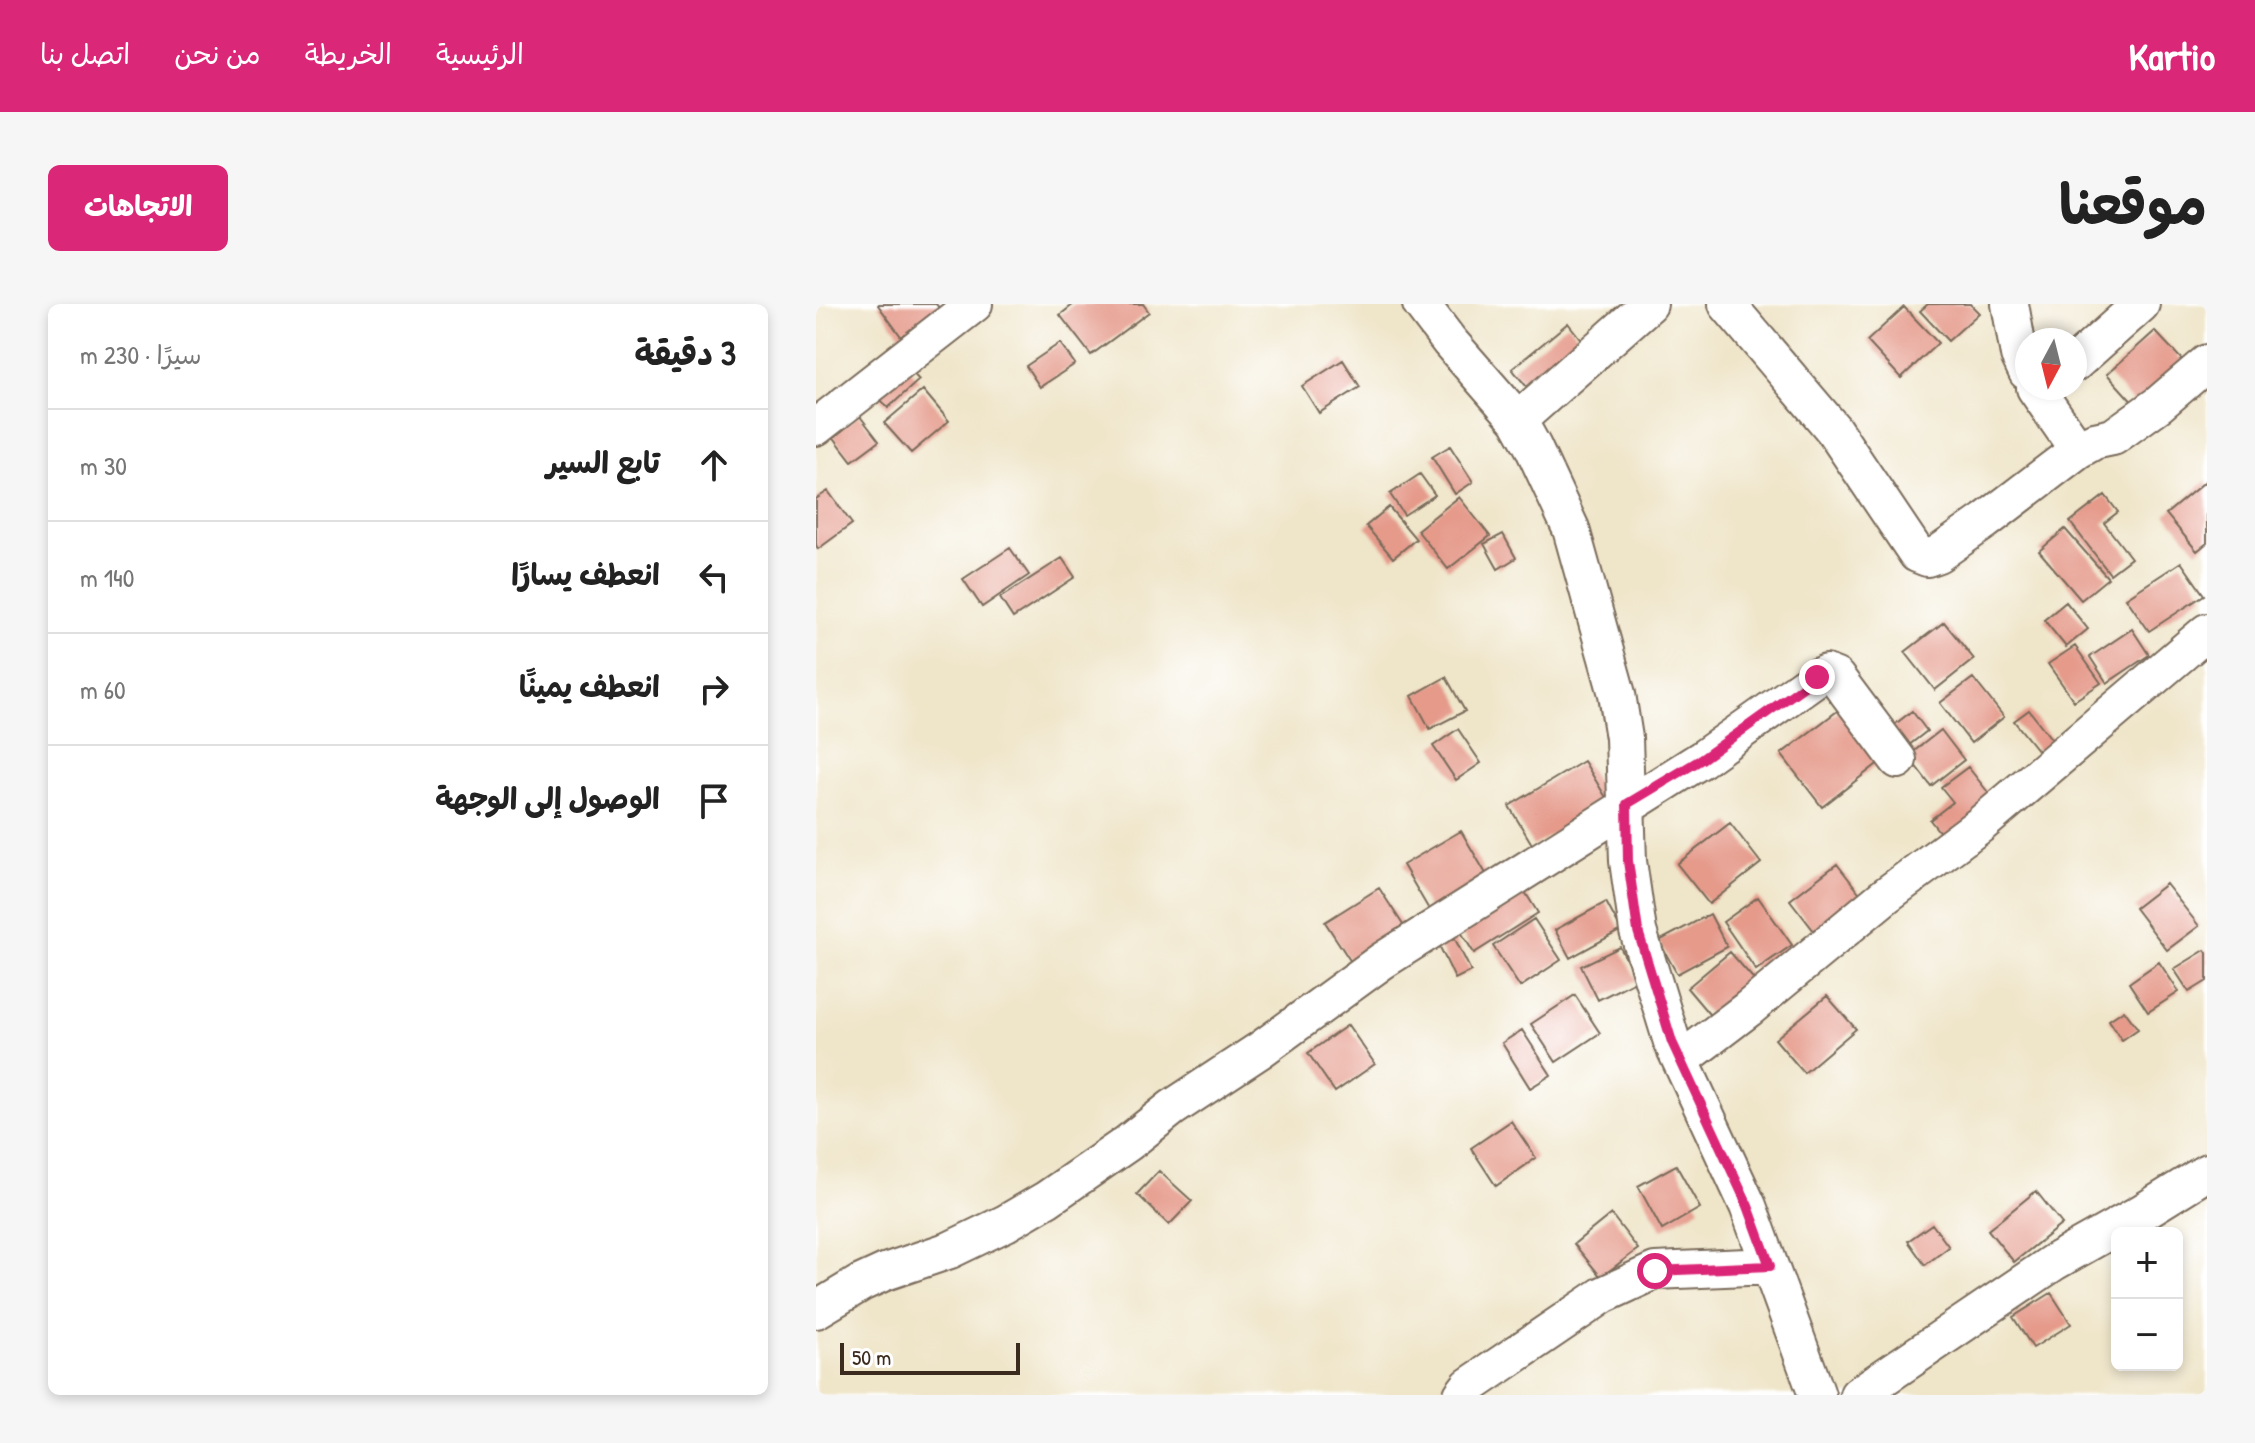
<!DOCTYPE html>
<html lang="ar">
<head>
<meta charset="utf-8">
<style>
	body { margin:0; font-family:"Patrick Hand","Playpen Sans Arabic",sans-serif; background:#f6f6f6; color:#222; direction:rtl }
	.controls { position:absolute; right:24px; bottom:24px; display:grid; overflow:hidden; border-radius:12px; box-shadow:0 4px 12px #0003 }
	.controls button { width:72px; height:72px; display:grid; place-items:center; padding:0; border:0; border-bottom:2px solid #e0e0e0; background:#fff; color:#222; font:40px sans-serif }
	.compass { position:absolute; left:1199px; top:24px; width:72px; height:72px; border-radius:50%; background:#fff; box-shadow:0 4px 12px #0003; rotate:187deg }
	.scale { position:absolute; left:24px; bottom:20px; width:180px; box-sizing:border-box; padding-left:8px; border:4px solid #3b2a1e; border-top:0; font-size:22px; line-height:28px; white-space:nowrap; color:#3b2a1e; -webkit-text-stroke:6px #fff; paint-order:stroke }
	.stop { position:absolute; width:24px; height:24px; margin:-18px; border:6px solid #db2777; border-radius:50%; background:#fff }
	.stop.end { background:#db2777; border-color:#fff; box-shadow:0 2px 8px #0008 }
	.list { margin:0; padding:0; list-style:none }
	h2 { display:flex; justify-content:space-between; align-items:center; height:104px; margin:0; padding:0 32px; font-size:34px }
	h2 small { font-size:26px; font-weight:400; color:#767676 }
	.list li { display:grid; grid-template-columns:52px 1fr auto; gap:24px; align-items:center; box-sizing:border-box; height:112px; padding:0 32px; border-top:2px solid #e0e0e0 }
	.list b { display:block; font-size:30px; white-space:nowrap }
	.list em { font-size:26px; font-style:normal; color:#767676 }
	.icon { flex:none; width:44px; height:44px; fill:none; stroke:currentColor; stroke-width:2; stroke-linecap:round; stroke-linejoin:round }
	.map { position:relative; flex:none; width:1391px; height:1091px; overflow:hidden; direction:ltr; border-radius:12px }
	header { display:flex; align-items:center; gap:48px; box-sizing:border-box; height:112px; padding:0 40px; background:#db2777; color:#fff }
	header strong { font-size:38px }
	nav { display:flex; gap:44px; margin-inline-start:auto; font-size:28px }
	.intro { display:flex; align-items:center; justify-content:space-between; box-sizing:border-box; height:192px; padding:0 48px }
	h1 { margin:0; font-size:56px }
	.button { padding:20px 36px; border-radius:12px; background:#db2777; color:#fff; font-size:28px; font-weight:700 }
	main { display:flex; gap:48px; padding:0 48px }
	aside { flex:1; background:#fff; border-radius:12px; box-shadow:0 4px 12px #0003 }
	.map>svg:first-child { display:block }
</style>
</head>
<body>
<header>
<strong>Kartio</strong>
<nav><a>الرئيسية</a><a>الخريطة</a><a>من نحن</a><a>اتصل بنا</a></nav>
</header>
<div class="intro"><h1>موقعنا</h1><a class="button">الاتجاهات</a></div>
<main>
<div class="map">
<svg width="1391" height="1091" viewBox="0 0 1391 1091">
	<rect width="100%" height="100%" fill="#fff"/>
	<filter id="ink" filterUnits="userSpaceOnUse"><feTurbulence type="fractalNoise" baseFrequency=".0125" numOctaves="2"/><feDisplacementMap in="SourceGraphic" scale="16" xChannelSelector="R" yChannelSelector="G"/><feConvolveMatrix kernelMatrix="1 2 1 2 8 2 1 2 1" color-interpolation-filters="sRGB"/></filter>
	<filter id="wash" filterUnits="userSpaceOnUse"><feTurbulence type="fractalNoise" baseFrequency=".006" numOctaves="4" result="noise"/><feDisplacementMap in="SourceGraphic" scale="32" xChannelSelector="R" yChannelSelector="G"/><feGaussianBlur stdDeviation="1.8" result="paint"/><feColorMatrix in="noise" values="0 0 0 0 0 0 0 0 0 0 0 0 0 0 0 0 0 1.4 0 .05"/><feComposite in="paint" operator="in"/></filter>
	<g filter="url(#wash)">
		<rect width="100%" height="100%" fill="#efe5c9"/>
		<g id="blocks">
			<path fill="#e59a8a" d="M63,0h57l5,6 -38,29 -25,-34z
				M258,0h69l6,8 -58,43 -31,-40z
				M1112,0h42l9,9 -31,28 -28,-30z
				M1088,3l34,36 -37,35 -34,-37z
				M752,19l18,23 -55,46 -19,-23z
				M1339,27l30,32 -49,43 -29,-32z
				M244,39l15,21 -35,23 -14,-21z
				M527,56l17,27 -41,26 -17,-27z
				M90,61l13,15 -31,28 -13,-15z
				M107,86l26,31 -38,32 -27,-30z
				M43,111l20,26 -27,20 -20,-26z
				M634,142l23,36 -18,12 -23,-37z
				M604,170l15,21 -31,20 -14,-21z
				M1391,176v63l-10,8 -31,-37z
				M12,187l24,33 -34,25 -2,-4v-46z
				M1289,191l13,17 -14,11 27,35 -21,16 -40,-52z
				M643,193l31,39 -42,33 -31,-39z
				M573,203l27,32 -23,19 -27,-32z
				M1249,225l43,49 -27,22 -42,-49z
				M687,230l13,24 -18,11 -14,-25z
				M194,244l19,27 -47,32 -19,-28z
				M246,254l13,19 -62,41 -13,-20z
				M1365,258l23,33 -55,36 -23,-33z
				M1250,298l22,27 -22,18 -22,-27z
				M1128,318l30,37 -39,31 -30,-38z
				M1316,325l17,26 -42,28 -17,-26z
				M1259,342l26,37 -27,18 -26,-37z
				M630,373l19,34 -35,18 -18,-33z
				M1157,374l31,39 -33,26 -31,-40z
				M1024,405l41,52 -59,46 -41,-53z
				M1213,406l27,35 -14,11 -28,-35z
				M1096,407l15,20 -23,18 -15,-20z
				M642,425l23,34 -25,17 -23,-34z
				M1125,426l23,30 -33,26 -23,-30z
				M768,457l24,40 -75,45 -24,-40z
				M1152,463l27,34 -50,38 -15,-19 23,-18 -12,-15z
				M914,519l31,40 -52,41 -32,-40z
				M645,527l28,48 -58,34 -28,-48z
				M1021,560l28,36 -47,36 -28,-36z
				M1350,580l33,42 -32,24 -32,-42z
				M563,584l26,40 -54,34 -26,-40z
				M709,588l13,21 -64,40 -13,-21z
				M942,593l34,48 -36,25 -33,-48z
				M790,598l15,28 -51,28 -15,-28z
				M894,610l17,33 -50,27 -18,-33z
				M718,615l27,41 -41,27 -27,-41z
				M638,633l17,34 -16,8 -16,-34z
				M804,643l17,33 -39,20 -17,-34z
				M1389,646l2,3v28l-18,11 -15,-23z
				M914,648l28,32 -39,42 -32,-38z
				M1343,658l20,30 -31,20 -19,-29z
				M759,691l25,38 -44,29 -25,-38z
				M1011,692l29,33 -52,44 -29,-34z
				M1308,706l14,19 -16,11 -13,-20z
				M532,721l27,39 -40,28 -27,-39z
				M706,726l29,45 -21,13 -28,-45z
				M695,817l25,37 -40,28 -25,-38z
				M860,861l24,43 -38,22 -24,-44z
				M343,867l33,30 -23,24 -32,-31z
				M1220,887l26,33 -48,38 -26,-32z
				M795,910l27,35 -37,28 -27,-33z
				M1116,920l17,23 -24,18 -17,-24z
				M1235,989l20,31 -38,24 -20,-31z"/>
		</g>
	</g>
	<g filter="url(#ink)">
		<use href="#blocks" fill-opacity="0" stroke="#7a6b5a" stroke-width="2"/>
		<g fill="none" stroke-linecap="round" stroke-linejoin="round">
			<g stroke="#7a6b5a" stroke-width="40">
				<path id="minor" d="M605,0l28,37 69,79 15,27 38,82 46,165 7,44 4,123 10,70 34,111 76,164 69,189
					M911,0l106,125 84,125 10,4 11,-4 47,-33 93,-71 16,-9 19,-4 46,-33 48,-41
					M1194,0l9,51 8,17
					M1259,59l66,-59
					M1219,84l43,62
					M702,116l131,-116
					M0,123l158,-123
					M865,756l67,-51 137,-113 95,-71 227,-193
					M0,1006l45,-27 24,-11 65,-22 56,-27 41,-24 81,-56 44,-35 88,-58 122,-89 320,-202 115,-82 9,-4 10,4 62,83
					M646,1091l7,-9 134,-91 52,-24 115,-5
					M1042,1091l196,-133 87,-49 66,-41"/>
			</g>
			<use href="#minor" stroke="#fff" stroke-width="36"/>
		</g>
	</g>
	<g fill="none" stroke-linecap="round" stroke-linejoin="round" filter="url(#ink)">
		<path stroke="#db2777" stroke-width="10" d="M839,967l115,-5 -22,-60 -76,-164 -34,-111 -10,-70 -1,-57 75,-45 115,-82"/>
	</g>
</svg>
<div class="controls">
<button>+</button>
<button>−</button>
</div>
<svg class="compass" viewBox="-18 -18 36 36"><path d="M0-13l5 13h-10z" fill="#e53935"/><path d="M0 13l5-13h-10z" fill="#767676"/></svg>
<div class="scale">50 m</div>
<div class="stop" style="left:839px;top:967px"></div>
<div class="stop end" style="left:1001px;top:373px"></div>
</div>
<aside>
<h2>3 دقيقة<small>سيرًا · 230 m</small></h2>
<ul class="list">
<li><svg class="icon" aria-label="ahead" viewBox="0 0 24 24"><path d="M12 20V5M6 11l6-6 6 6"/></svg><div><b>تابع السير</b></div><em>30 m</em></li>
<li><svg class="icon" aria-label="left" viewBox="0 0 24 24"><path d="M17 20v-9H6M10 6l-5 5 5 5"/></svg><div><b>انعطف يسارًا</b></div><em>140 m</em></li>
<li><svg class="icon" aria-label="right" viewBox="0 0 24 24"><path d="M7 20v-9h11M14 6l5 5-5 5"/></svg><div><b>انعطف يمينًا</b></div><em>60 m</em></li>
<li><svg class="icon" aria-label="arrive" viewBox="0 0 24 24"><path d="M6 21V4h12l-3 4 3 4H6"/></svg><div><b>الوصول إلى الوجهة</b></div></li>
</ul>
</aside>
</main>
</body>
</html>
